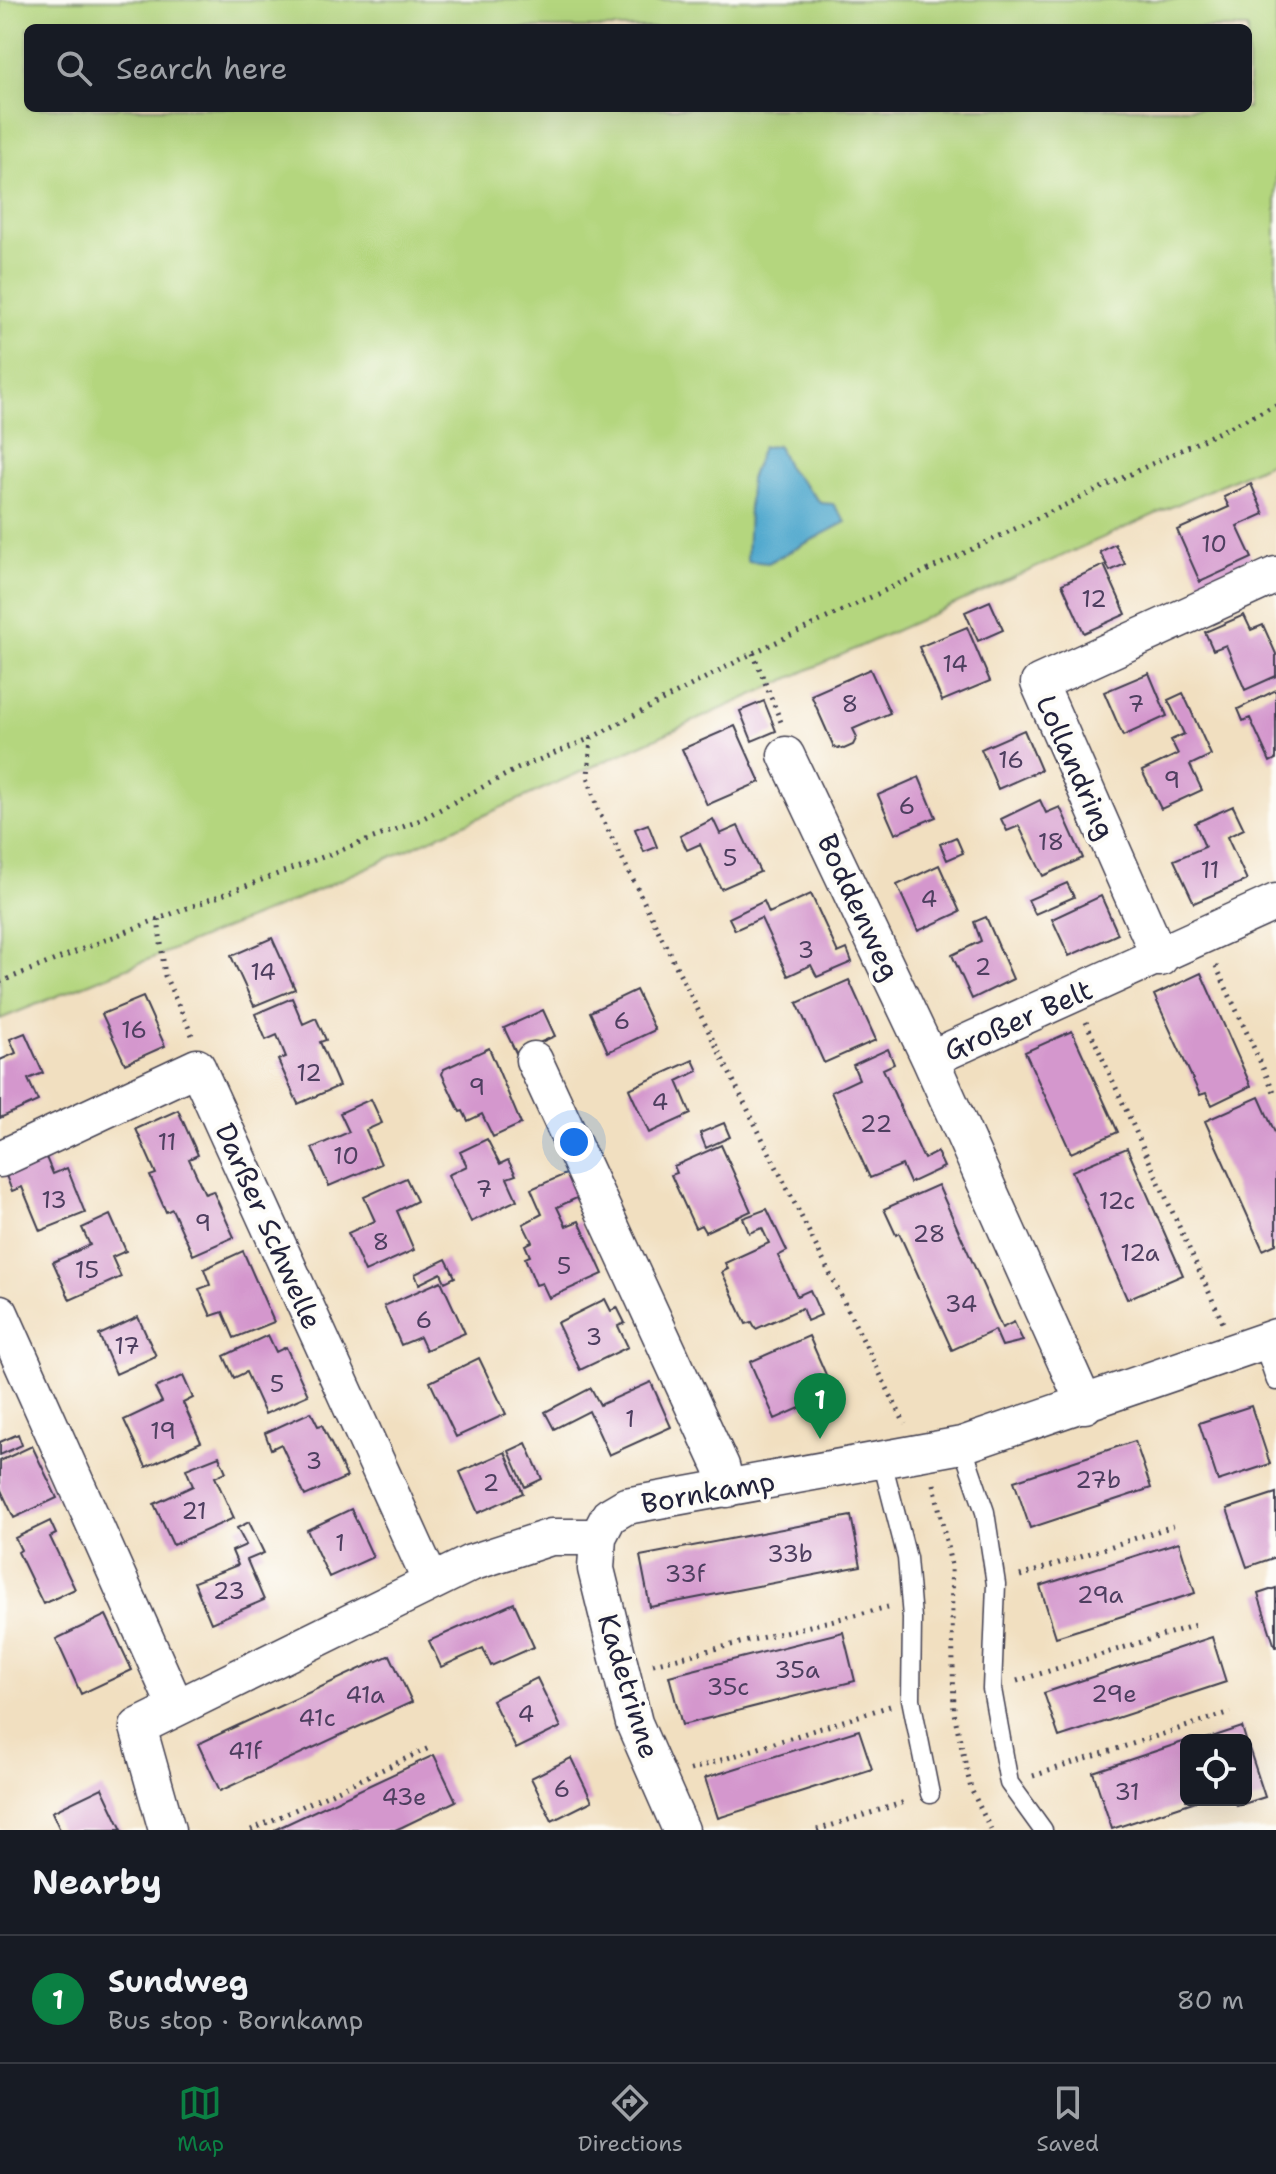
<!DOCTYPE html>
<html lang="en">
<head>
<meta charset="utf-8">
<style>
	body { margin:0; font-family:"Shantell Sans",sans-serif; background:#242831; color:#f1f3f6 }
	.controls { position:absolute; right:24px; bottom:24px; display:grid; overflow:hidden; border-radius:12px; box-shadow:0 8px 32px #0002 }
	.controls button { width:72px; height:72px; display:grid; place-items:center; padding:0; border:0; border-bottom:2px solid #363941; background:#171b24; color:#f1f3f6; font:40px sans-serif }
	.you { position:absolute; left:574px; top:1142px; width:28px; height:28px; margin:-20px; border:6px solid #fff; border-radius:50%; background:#1a73e8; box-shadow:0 0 0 12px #1a73e833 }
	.badge { display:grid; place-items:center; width:52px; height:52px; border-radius:50%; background:#0b8043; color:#fff; font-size:26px; font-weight:700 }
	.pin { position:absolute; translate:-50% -66px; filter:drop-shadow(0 2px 4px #0008) }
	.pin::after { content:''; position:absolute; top:42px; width:28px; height:24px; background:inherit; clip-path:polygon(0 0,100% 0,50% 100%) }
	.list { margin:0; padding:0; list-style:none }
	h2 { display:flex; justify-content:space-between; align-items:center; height:104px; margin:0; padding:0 32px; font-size:34px }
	h2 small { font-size:26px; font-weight:400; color:#9ea1a6 }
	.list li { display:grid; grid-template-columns:52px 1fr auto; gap:24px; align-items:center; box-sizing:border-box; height:128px; padding:0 32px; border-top:2px solid #363941 }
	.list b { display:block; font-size:30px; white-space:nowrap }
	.list p { margin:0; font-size:26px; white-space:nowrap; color:#9ea1a6 }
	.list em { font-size:26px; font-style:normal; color:#9ea1a6 }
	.icon { flex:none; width:44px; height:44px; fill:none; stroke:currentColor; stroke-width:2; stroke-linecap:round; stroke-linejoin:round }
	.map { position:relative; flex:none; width:1276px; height:1830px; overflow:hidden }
	.search { position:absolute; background:#171b24; box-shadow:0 8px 32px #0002; left:24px; right:24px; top:24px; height:88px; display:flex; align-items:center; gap:20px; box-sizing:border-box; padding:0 28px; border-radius:12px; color:#9ea1a6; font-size:30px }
	.sheet { height:232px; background:#171b24 }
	nav { display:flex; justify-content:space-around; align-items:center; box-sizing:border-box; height:112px; border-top:2px solid #363941; background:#171b24; font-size:22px; color:#9ea1a6 }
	nav a { display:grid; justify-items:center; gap:4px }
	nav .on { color:#0b8043 }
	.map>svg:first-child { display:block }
</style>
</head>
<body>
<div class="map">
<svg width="1276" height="1830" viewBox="0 0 1276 1830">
	<rect width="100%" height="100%" fill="#fdfcf7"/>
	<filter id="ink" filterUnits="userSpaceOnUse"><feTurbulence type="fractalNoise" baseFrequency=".0125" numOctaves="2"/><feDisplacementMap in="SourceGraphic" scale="16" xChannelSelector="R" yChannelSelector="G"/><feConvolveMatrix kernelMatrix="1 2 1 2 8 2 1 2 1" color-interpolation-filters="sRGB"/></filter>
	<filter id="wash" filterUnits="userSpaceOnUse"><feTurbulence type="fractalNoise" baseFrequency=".006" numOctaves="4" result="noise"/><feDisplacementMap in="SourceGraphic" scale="32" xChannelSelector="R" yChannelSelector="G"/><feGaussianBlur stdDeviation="1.8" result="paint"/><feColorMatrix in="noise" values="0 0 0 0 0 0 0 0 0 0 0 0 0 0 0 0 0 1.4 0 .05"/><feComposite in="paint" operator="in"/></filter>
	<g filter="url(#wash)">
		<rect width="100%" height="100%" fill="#f1dfc0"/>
		<path fill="#b4d67e" stroke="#6b7c5c" stroke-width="2" fill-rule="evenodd" d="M0,0h1276v460l-992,445 -284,114zM28,28h1220v80h-1220zM777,446l11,22 33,35 -1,33 -52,27z"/>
		<path fill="#51a9ce" stroke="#3a6684" stroke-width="2" d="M778,446l10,22 33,35 12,1 13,18 -78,41 -21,-2 3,-82 12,-32z"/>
		<g id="blocks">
			<path fill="#d497cd" d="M1251,484l13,30 -27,12 15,32 -52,24 -23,-52 52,-23 -5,-10z
				M1115,544l10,20 -15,7 -10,-19z
				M1104,565l22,49 -42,19 -22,-49z
				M990,601l13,29 -25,11 -13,-29z
				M1244,615l7,15 12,-5 13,29v22l-31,14 -19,-45 -13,5 -8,-18z
				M967,627l23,54 -48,20 -23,-54z
				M870,669l20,44 -37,16 4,8 -4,8 -9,4 -10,-2 -23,-52z
				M1149,673l18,43 -44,20 -19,-44z
				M1276,690v69l-6,3 -20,-44 -7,3 -5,-12z
				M1183,693l28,62 -21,10 12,25 -41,19 -19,-38 36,-17 -7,-14 13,-6 -16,-34z
				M764,701l12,30 -24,10 -12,-30z
				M735,726l25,56 -53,23 -25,-56z
				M1024,730l17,40 -43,19 -17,-40z
				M919,777l17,40 -41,17 -17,-39z
				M1040,800l6,13 14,-6 23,51 -40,18 -24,-50 -12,5 -6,-12z
				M1233,806l11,23 -17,8 20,43 -53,23 -20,-43 31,-13 -10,-24z
				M713,819l7,15 18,-8 22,46 -39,17 -21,-45 -13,6 -7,-14z
				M648,824l9,23 -13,5 -9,-23z
				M956,837l7,16 -16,7 -7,-16z
				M939,865l21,47 -42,19 -21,-46z
				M1067,883l7,14 -39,17 -7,-14z
				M811,894l27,59 9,-4 5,13 -35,15 -6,-12 -23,11 -27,-58 -26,12 -6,-12 35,-17 5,12z
				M1101,896l17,38 -49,22 -17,-37z
				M986,917l27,62 -41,20 -20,-44 29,-14 -7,-19z
				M272,938l23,51 -41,17 -23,-50z
				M1201,973l50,113 -39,19 -6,-12 -6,2 -46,-100z
				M849,980l27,60 -52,23 -27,-60z
				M636,990l19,40 -47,22 -18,-40z
				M143,997l22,49 -40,18 -23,-50z
				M292,998l11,26 13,-6 10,22 -6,2 19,44 -41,18 -20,-44 8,-3 -9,-22 -11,5 -11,-26z
				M543,1010l12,26 -39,17 -12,-25z
				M1072,1031l46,101 -47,21 -46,-101z
				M25,1033l18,40 -15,6 10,22 -38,17v-58l16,-7 -6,-14z
				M489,1048l32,76 -28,13 -11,-23 -14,7 -5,-10 -3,1 -18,-38 2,-5z
				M888,1049l6,15 -11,5 39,86 2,4 13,-7 7,15 -34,16 -8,-18 -32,13 -39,-86 28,-13 -6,-14z
				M693,1060l5,11 -21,10 14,33 -42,19 -20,-44z
				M1259,1097l17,38v109l-13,6 -58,-129z
				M371,1099l11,24 -16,7 15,34 -52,22 -17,-38 37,-16 -9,-19z
				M178,1110l20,45 -9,4 16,35 8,-3 21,46 -41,18 -21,-46 -6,3 -16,-36 6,-2 -20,-45z
				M724,1123l6,14 -24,11 -6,-15z
				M487,1139l13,25 8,-4 8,15 -9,3 10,22 -46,22 -23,-47 19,-9 -7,-14z
				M721,1145l30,66 -46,21 -4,-7 -6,3 -24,-53 6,-2 -3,-7z
				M1127,1148l56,127 -56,24 -55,-128z
				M45,1155l8,19 14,-6 18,45 -45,18 -18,-44 -10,4 -7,-18z
				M568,1173l11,24 -22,10 9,19 13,-5 24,53 -54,24 -7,-15 -6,2 -11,-27 5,-2 -5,-11 7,-3 -9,-18 19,-10 -11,-25z
				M406,1178l11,23 -20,10 17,39 -49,22 -17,-39 27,-12 -11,-24z
				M938,1185l64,143 12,-6 9,19 -21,5 -7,-16 -43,20 -53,-117 -3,2 -12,-26z
				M767,1209l20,42 -9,5 19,40 13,-6 11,25 -14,6 -5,-13 -46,21 -4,-7 -6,2 -24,-52 6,-3 -3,-6 44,-20 -7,-15 -13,5 -6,-15z
				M110,1215l16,36 -14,6 9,20 -51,23 -17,-38 37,-17 -8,-17z
				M243,1251l31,71 -40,16 -11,-26 -12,4 -12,-27 11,-4 -6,-16z
				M446,1259l9,18 -10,5 -4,-9 -22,11 -4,-10z
				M441,1281l24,52 -39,17 -6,-13 -19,8 -17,-39z
				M605,1299l6,12 6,-4 8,16 -7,3 10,21 -48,23 -23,-47z
				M138,1317l18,39 -40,18 -17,-39z
				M268,1335l8,17 10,-5 22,48 -43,19 -19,-42 -12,6 -10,-22z
				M809,1336l25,57 -59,26 -25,-57z
				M479,1358l27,56 -50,23 -26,-55z
				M183,1376l10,22 -10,5 18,39 -55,25 -22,-47 38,-18 -7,-14z
				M651,1382l20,45 -62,28 -20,-44 -35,18 -9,-17 46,-24 9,17z
				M1251,1406l19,58 -52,17 -19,-58z
				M311,1412l7,14 4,-1 25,52 -42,19 -24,-52 -10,5 -6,-16z
				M18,1434l4,11 -22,10v-13z
				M1135,1441l16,47 -121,40 -16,-47z
				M526,1443l16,36 -17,8 -16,-36z
				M32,1446l25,52 -43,20 -14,-30v-27z
				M505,1452l18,41 -45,20 -18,-41z
				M219,1456l7,16 -11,5 19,41 -61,27 -19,-41 39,-18 -7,-17z
				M1276,1493v64l-29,10 -20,-58z
				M351,1509l22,48 -44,20 -22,-47z
				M851,1516l10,50 -211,41 -10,-51z
				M50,1521l6,13 -6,3 25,52 -32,15 -25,-52 3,-2 -6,-12z
				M249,1522l15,31 -17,7 17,40 -53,23 -17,-41 44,-17 -6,-14 14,-6 -9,-17z
				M1179,1542l16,51 -139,44 -16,-51z
				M1276,1588v59h-1l-17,-53z
				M514,1603l20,44 -43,19 -8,-18 -42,19 -12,-26z
				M106,1615l26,55 -51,24 -25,-55z
				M843,1632l12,49 -173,44 -13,-49z
				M1212,1637l14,45 -167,55 -15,-44z
				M390,1655l22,47 -192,89 -22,-47z
				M537,1678l24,49 -45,22 -24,-49z
				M1242,1727l4,13h-40v-1z
				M859,1730l13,39 -154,49 -13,-40z
				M1186,1741v59l10,1 -84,28 -19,-57z
				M1247,1742l18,55 -28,9 -2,-6h11z
				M434,1755l22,46 -54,26 -7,3h-121z
				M571,1758l21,43 -40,20 -21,-43z
				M102,1788l20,42h-62l-8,-18z"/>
		</g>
	</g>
	<g filter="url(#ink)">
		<use href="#blocks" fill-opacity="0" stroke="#413e4f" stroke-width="2"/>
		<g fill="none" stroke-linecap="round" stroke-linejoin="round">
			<g stroke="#413e4f" stroke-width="21">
				<path id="service" d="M1263,1343l13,38
					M962,1445l23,67 11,72 -4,105 17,94 34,47
					M882,1461l25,97 5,60 -1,81 19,95"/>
			</g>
			<g stroke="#413e4f" stroke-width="39">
				<path id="minor" d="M786,755l144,304 155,346
					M1160,958l-121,-275 237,-108
					M930,1059l346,-157
					M534,1060l187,406 6,23
					M0,1159l197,-92 234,515
					M0,1313l176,394
					M167,1830l-29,-103 333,-164 80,-26h47
					M681,1830l-47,-107 -38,-154 2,-32 11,-21 17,-10 336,-61 314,-108"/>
			</g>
			<path stroke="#413e4f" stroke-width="5" stroke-dasharray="2 6" stroke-linecap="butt" d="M753,653l28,69
				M591,738l-3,38 9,32 308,616
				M1216,966l60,130
				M0,982l158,-63
				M1086,1022l137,301
				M192,1035l-27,-59 -7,-57 258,-97 101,-53 74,-31 162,-85 523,-248
				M934,1484l17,81 3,148 17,76 20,41
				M1020,1576l153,-50
				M653,1664l235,-57
				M1017,1681l182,-57
				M690,1770l200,-64
				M1033,1776l198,-64
				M251,1830l178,-82
				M817,1830l91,-29"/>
			<use href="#service" stroke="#fff" stroke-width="18"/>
			<use href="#minor" stroke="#fff" stroke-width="36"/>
		</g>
	</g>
	<g text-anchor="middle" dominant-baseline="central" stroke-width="8" stroke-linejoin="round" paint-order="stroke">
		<g font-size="24" fill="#4e3f60">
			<text x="1214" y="544">10</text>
			<text x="1094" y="599">12</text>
			<text x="955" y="664">14</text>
			<text x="850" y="704">8</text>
			<text x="1136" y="704">7</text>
			<text x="1011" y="760">16</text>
			<text x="1172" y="780">9</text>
			<text x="907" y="806">6</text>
			<text x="1051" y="842">18</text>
			<text x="730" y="858">5</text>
			<text x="1210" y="870">11</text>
			<text x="929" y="899">4</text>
			<text x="806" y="950">3</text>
			<text x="983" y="967">2</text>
			<text x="263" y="972">14</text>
			<text x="622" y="1021">6</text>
			<text x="134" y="1030">16</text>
			<text x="309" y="1073">12</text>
			<text x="477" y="1087">9</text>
			<text x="660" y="1102">4</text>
			<text x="876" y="1124">22</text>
			<text x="167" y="1142">11</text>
			<text x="346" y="1156">10</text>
			<text x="484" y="1189">7</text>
			<text x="54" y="1200">13</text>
			<text x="1117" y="1201">12c</text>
			<text x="203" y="1223">9</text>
			<text x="929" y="1234">28</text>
			<text x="381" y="1242">8</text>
			<text x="1140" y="1253">12a</text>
			<text x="564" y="1266">5</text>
			<text x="87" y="1270">15</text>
			<text x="961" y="1304">34</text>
			<text x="424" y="1320">6</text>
			<text x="594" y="1337">3</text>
			<text x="127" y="1346">17</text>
			<text x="277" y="1384">5</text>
			<text x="630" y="1419">1</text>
			<text x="163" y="1431">19</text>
			<text x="314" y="1461">3</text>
			<text x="1098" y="1480">27b</text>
			<text x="491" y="1483">2</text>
			<text x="194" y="1511">21</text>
			<text x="340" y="1543">1</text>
			<text x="790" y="1554">33b</text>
			<text x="685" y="1574">33f</text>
			<text x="229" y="1591">23</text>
			<text x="1100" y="1595">29a</text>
			<text x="797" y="1670">35a</text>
			<text x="728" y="1687">35c</text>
			<text x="1114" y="1694">29e</text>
			<text x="365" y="1695">41a</text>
			<text x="526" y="1714">4</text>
			<text x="317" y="1718">41c</text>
			<text x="245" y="1751">41f</text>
			<text x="562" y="1789">6</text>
			<text x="1127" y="1792">31</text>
			<text x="404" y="1797">43e</text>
		</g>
		<g font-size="28" fill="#22223b" stroke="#fdfcf7">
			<text transform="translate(1076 767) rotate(66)">Lollandring</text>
			<text transform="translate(859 907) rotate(65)">Boddenweg</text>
			<text transform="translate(1018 1020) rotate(-24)">Großer Belt</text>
			<text transform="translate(269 1226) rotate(66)">Darßer Schwelle</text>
			<text transform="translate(708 1492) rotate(-10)">Bornkamp</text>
			<text transform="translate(629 1686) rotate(73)">Kadetrinne</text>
		</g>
	</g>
</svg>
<div class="controls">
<button><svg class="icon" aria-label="locate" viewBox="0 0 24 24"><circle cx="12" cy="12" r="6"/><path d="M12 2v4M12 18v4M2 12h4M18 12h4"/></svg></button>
</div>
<div class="you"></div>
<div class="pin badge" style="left:820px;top:1439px">1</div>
<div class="search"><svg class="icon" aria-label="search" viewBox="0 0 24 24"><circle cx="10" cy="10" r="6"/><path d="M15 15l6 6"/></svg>Search here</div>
</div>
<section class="sheet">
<h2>Nearby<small></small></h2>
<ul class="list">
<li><span class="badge">1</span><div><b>Sundweg</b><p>Bus stop · Bornkamp</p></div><em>80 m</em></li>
</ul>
</section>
<nav>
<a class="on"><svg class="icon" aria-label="map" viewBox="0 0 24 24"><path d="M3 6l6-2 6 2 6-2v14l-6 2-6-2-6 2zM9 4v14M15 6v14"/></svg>Map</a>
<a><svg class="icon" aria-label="directions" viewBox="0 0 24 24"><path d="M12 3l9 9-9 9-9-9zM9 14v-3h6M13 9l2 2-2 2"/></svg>Directions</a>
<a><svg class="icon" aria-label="saved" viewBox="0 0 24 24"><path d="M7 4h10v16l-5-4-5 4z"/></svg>Saved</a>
</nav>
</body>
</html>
